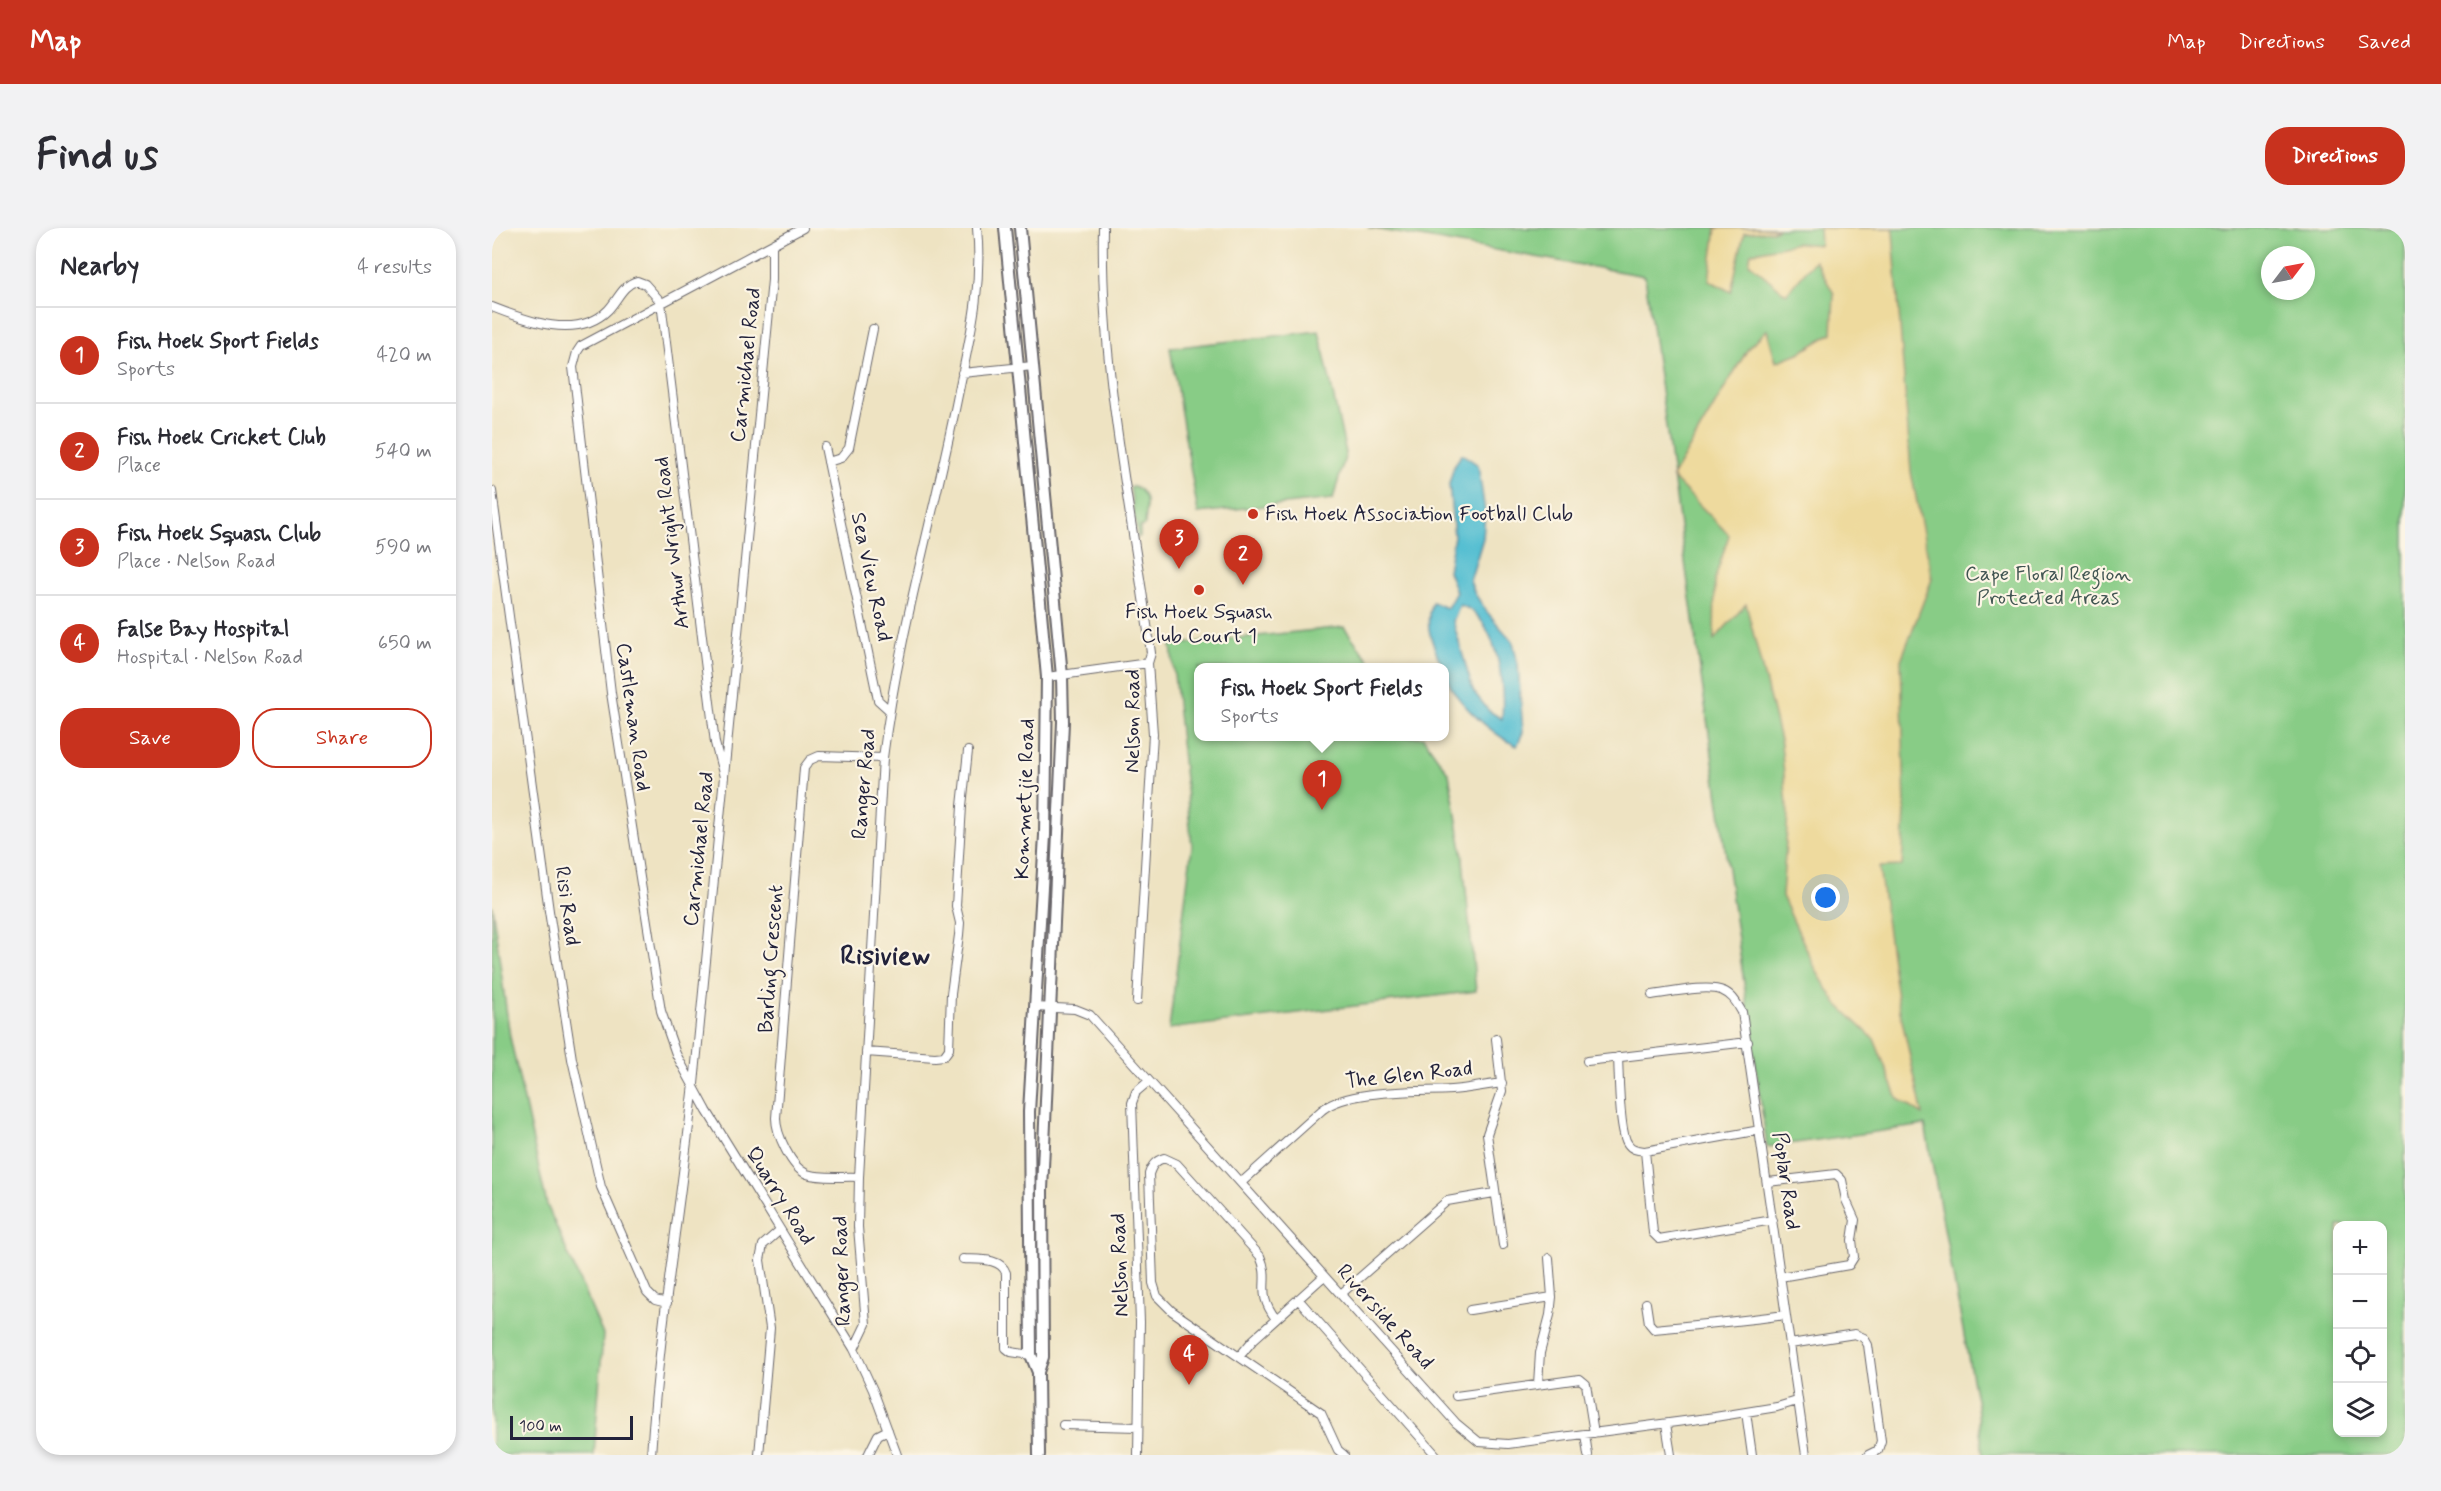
<!DOCTYPE html>
<html lang="en">
<head>
<meta charset="utf-8">
<style>
	body { margin:0; font-family:Mynerve,sans-serif; background:#f2f2f3; color:#2b2b33 }
	.controls { position:absolute; right:18px; bottom:18px; display:grid; overflow:hidden; border-radius:12px; box-shadow:0 3px 9px #0003 }
	.controls button { width:54px; height:54px; display:grid; place-items:center; padding:0; border:0; border-bottom:2px solid #e1e1e2; background:#fff; color:#2b2b33; font:30px sans-serif }
	.compass { position:absolute; left:1769px; top:18px; width:54px; height:54px; border-radius:50%; background:#fff; box-shadow:0 3px 9px #0003; rotate:58deg }
	.scale { position:absolute; left:18px; bottom:15px; width:123px; box-sizing:border-box; padding-left:6px; border:3px solid #22223b; border-top:0; font-size:16px; line-height:21px; white-space:nowrap; color:#22223b; -webkit-text-stroke:4px #fcf5e5; paint-order:stroke }
	.you { position:absolute; left:1334px; top:670px; width:21px; height:21px; margin:-15px; border:4px solid #fff; border-radius:50%; background:#1a73e8; box-shadow:0 0 0 9px #1a73e833 }
	.badge { display:grid; place-items:center; width:39px; height:39px; border-radius:50%; background:#c8321e; color:#fff; font-size:20px; font-weight:700 }
	.pin { position:absolute; translate:-50% -50px; filter:drop-shadow(0 2px 3px #0008) }
	.pin::after { content:''; position:absolute; top:32px; width:21px; height:18px; background:inherit; clip-path:polygon(0 0,100% 0,50% 100%) }
	.popup { position:absolute; left:702px; top:435px; width:255px; height:78px; box-sizing:border-box; display:grid; place-content:center; border-radius:12px; background:#fff; filter:drop-shadow(0 2px 4px #0005); font-size:20px; white-space:nowrap; color:#7c7c81 }
	.popup b { font-size:22px; color:#2b2b33 }
	.popup::after { content:''; position:absolute; left:50%; top:100%; margin-left:-12px; border:12px solid transparent; border-top-color:#fff }
	.list { margin:0; padding:0; list-style:none }
	h2 { display:flex; justify-content:space-between; align-items:center; height:78px; margin:0; padding:0 24px; font-size:26px }
	h2 small { font-size:20px; font-weight:400; color:#7c7c81 }
	.list li { display:grid; grid-template-columns:39px 1fr auto; gap:18px; align-items:center; box-sizing:border-box; height:96px; padding:0 24px; border-top:2px solid #e1e1e2 }
	.list b { display:block; font-size:22px; white-space:nowrap }
	.list p { margin:0; font-size:20px; white-space:nowrap; color:#7c7c81 }
	.list em { font-size:20px; font-style:normal; color:#7c7c81 }
	.actions { display:flex; gap:12px; padding:18px 24px }
	.actions a { flex:1; padding:14px 0; border:2px solid #c8321e; border-radius:24px; text-align:center; font-size:21px; color:#c8321e }
	.actions .main { background:#c8321e; color:#fff }
	.icon { flex:none; width:33px; height:33px; fill:none; stroke:currentColor; stroke-width:2; stroke-linecap:round; stroke-linejoin:round }
	.map { position:relative; flex:none; width:1913px; height:1227px; overflow:hidden; border-radius:24px }
	header { display:flex; align-items:center; gap:36px; box-sizing:border-box; height:84px; padding:0 30px; background:#c8321e; color:#fff }
	header strong { font-size:28px }
	nav { display:flex; gap:33px; margin-inline-start:auto; font-size:21px }
	.intro { display:flex; align-items:center; justify-content:space-between; box-sizing:border-box; height:144px; padding:0 36px }
	h1 { margin:0; font-size:42px }
	.button { padding:15px 27px; border-radius:24px; background:#c8321e; color:#fff; font-size:21px; font-weight:700 }
	main { display:flex; gap:36px; padding:0 36px }
	aside { flex:1; background:#fff; border-radius:24px; box-shadow:0 3px 9px #0003 }
	.map>svg:first-child { display:block }
</style>
</head>
<body>
<header>
<strong>Map</strong>
<nav><a>Map</a><a>Directions</a><a>Saved</a></nav>
</header>
<div class="intro"><h1>Find us</h1><a class="button">Directions</a></div>
<main>
<aside>
<h2>Nearby<small>4 results</small></h2>
<ul class="list">
<li><span class="badge">1</span><div><b>Fish Hoek Sport Fields</b><p>Sports</p></div><em>420 m</em></li>
<li><span class="badge">2</span><div><b>Fish Hoek Cricket Club</b><p>Place</p></div><em>540 m</em></li>
<li><span class="badge">3</span><div><b>Fish Hoek Squash Club</b><p>Place · Nelson Road</p></div><em>590 m</em></li>
<li><span class="badge">4</span><div><b>False Bay Hospital</b><p>Hospital · Nelson Road</p></div><em>650 m</em></li>
</ul>
<div class="actions"><a class="main">Save</a><a>Share</a></div>
</aside>
<div class="map">
<svg width="1913" height="1227" viewBox="0 0 1913 1227">
	<rect width="100%" height="100%" fill="#fcf5e5"/>
	<filter id="ink" filterUnits="userSpaceOnUse"><feTurbulence type="fractalNoise" baseFrequency=".0167" numOctaves="2"/><feDisplacementMap in="SourceGraphic" scale="12" xChannelSelector="R" yChannelSelector="G"/><feConvolveMatrix kernelMatrix="1 2 1 2 8 2 1 2 1" color-interpolation-filters="sRGB"/></filter>
	<filter id="wash" filterUnits="userSpaceOnUse"><feTurbulence type="fractalNoise" baseFrequency=".008" numOctaves="4" result="noise"/><feDisplacementMap in="SourceGraphic" scale="24" xChannelSelector="R" yChannelSelector="G"/><feGaussianBlur stdDeviation="1.35" result="paint"/><feColorMatrix in="noise" values="0 0 0 0 0 0 0 0 0 0 0 0 0 0 0 0 0 1.4 0 .05"/><feComposite in="paint" operator="in"/></filter>
	<g filter="url(#wash)">
		<rect width="100%" height="100%" fill="#eee3c2"/>
		<path fill="#88cc86" stroke="#557760" stroke-width="1.5" fill-rule="evenodd" d="M876,0h1037v1227h-422l-6,-50 -52,-280 -158,22 -122,-871zM1778,27h36v36h-36zM1846,998h44v206h-44z
			M827,103l27,122 -13,46 -135,14 -28,-165z
			M641,258c18,6 13,23 12,39l-5,2v9l-2,2 -8,-51z
			M852,399l30,40 -175,1v68l224,1 26,37 13,76 14,141 -307,38 23,-183 -21,-201z
			M0,677l18,132 37,168 56,130 -9,120h-102z"/>
		<path fill="#eeda9e" stroke="#887e6c" stroke-width="1.5" d="M1224,0h63l-7,3 -28,2 -13,59 -22,-12z
			M1327,0h73l1,4 18,240 21,107 -31,81 4,150 -3,56 -23,1 18,131 26,117 -25,-16 -24,-60 -38,-36 -19,-31 -35,-76 6,-82 -7,-70 -35,-140 -32,36 1,-61 14,-44 -57,-58 77,-130 18,-17 9,32 25,-10 31,-19 2,-39 -19,-34 -29,34 -37,-31 2,-10 46,-10 23,2z"/>
		<path fill="#56bfd2" stroke="#3c7086" stroke-width="1.5" fill-rule="evenodd" d="M970,226l16,11 7,47 -2,26 -13,43 5,13 12,18 26,30 5,23 5,67 -6,14c-23,-10 -72,-51 -72,-78l-3,-1c-9,-24 -19,-39 -10,-65l15,6 9,-16 -8,-21 6,-35 -5,-52 5,-18zM968,377c38,12 45,81 42,114l-13,-8 -16,-20 -20,-70z"/>
	</g>
	<g filter="url(#ink)">
		<g fill="none" stroke-linecap="round" stroke-linejoin="round">
			<g stroke="#69666a" stroke-width="10">
				<path id="minor" d="M311,0l-222,118 -4,6 -4,15 38,326 50,318 15,43 31,57 147,238 19,41 24,65
					M611,0c-3,143 29,284 48,425l-3,10 5,71 -16,267
					M0,79c33,13 85,34 116,3 10,-10 14,-25 29,-29l8,3 16,18 54,441 9,34
					M470,145l71,-7
					M333,219l53,253 11,10
					M336,234l13,-4 8,-10 24,-119
					M0,263l57,420 23,148 29,128 46,105 8,8 12,3
					M555,449l101,-14
					M1160,767c17,-2 56,-11 71,-4 10,4 14,13 19,21l64,443
					M543,779l40,2 15,6 366,408 23,19 29,2 207,-27 62,-10 20,-6
					M1004,811l6,52 -15,43 16,111
					M374,824l69,5 9,-1 5,-7 2,-55 8,-59 1,-12 -4,-17 6,-100 6,-55
					M1126,829c1,17 1,76 10,87 4,6 10,6 17,7l115,-21
					M1095,833l161,-19
					M1153,923l8,82 6,6 114,-19
					M367,949c-16,-1 -37,2 -52,-3 -16,-6 -31,-41 -31,-56l28,-350 6,-8 9,-4 64,2
					M750,954l80,-72c26,-21 95,-18 129,-20 17,-1 34,-5 51,-7
					M1276,954l68,-8 6,6 4,20 9,20 -3,20 2,17 -5,8 -69,12
					M471,1031c14,1 38,-2 43,14v75l5,4 20,3
					M849,1066l106,-93 47,-8
					M806,1071l138,156
					M1154,1075l3,20 5,6c44,-4 88,-8 131,-14
					M978,1082l82,-13
					M784,1091c-22,-29 -4,-36 -16,-63l-83,-92 -13,-6c-9,3 -12,7 -15,16l4,109 4,13 15,15 149,102 17,37 6,5
					M1298,1116l65,-10 9,4 4,7 13,96 -3,9 -10,5
					M362,1121l12,-25 -8,-97 1,-50 24,-419c15,-121 50,-239 74,-358 12,-60 26,-110 20,-172
					M747,1129l14,-17 71,-64
					M1046,1156l2,-31 10,-38 2,-18 -3,-39
					M964,1168l124,-17 6,5 8,49
					M1254,1184l6,43
					M1174,1196l5,31
					M571,1197l75,2
					M1093,1206l3,21
					M159,1227c8,-124 29,-247 43,-371 28,-268 51,-536 78,-804v-35
					M267,1227l11,-127 -10,-68 3,-15 17,-15
					M376,1227l10,-20 10,-5
					M646,1227l2,-133 -8,-219 4,-11 13,-11"/>
			</g>
			<g stroke="#69666a" stroke-width="14">
				<path id="secondary" d="M513,0l42,449 -2,158 -16,277 2,243 7,17 1,83
					M528,0l42,448 1,46 -21,468 1,167 -5,15"/>
			</g>
			<use href="#minor" stroke="#fff" stroke-width="8"/>
			<use href="#secondary" stroke="#fff" stroke-width="10"/>
		</g>
	</g>
	<g fill="#c8321e" stroke="#fcf5e5" stroke-width="2">
		<circle cx="761" cy="286" r="6"/>
		<circle cx="707" cy="362" r="6"/>
	</g>
	<g text-anchor="middle" dominant-baseline="central" stroke-width="4.5" stroke-linejoin="round" paint-order="stroke">
		<g font-size="21" fill="#22223b" stroke="#fcf5e5">
			<text transform="translate(254 137) rotate(-84)">Carmichael Road</text>
			<text transform="translate(180 315) rotate(-97)">Arthur Wright Road</text>
			<text transform="translate(379 349) rotate(78)">Sea View Road</text>
			<text transform="translate(141 489) rotate(82)">Castleman Road</text>
			<text transform="translate(641 493) rotate(-90)">Nelson Road</text>
			<text transform="translate(372 556) rotate(-85)">Ranger Road</text>
			<text transform="translate(533 571) rotate(-88)">Kommetjie Road</text>
			<text transform="translate(207 621) rotate(-84)">Carmichael Road</text>
			<text transform="translate(75 678) rotate(82)">Risi Road</text>
			<text transform="translate(279 731) rotate(-86)">Barling Crescent</text>
			<text transform="translate(917 847) rotate(-6)">The Glen Road</text>
			<text transform="translate(1294 953) rotate(82)">Poplar Road</text>
			<text transform="translate(288 968) rotate(58)">Quarry Road</text>
			<text transform="translate(628 1037) rotate(-92)">Nelson Road</text>
			<text transform="translate(350 1043) rotate(-92)">Ranger Road</text>
			<text transform="translate(893 1089) rotate(48)">Riverside Road</text>
		</g>
		<g font-size="21" fill="#22223b" stroke="#fcf5e5" text-anchor="start">
			<text x="773" y="286">Fish Hoek Association Football Club</text>
			<text x="707" y="384" text-anchor="middle">Fish Hoek Squash<tspan x="707" dy="24">Club Court 1</tspan></text>
		</g>
		<g font-size="21" fill="#415552" stroke="#fcf5e5">
			<text x="1556" y="346">Cape Floral Region<tspan x="1556" dy="24">Protected Areas</tspan></text>
		</g>
		<g font-size="27" font-weight="bold" fill="#22223b" stroke="#fcf5e5">
			<text x="393" y="728">Risiview</text>
		</g>
	</g>
</svg>
<div class="controls">
<button>+</button>
<button>−</button>
<button><svg class="icon" aria-label="locate" viewBox="0 0 24 24"><circle cx="12" cy="12" r="6"/><path d="M12 2v4M12 18v4M2 12h4M18 12h4"/></svg></button>
<button><svg class="icon" aria-label="layers" viewBox="0 0 24 24"><path d="M12 4l9 5-9 5-9-5zM3 14l9 5 9-5"/></svg></button>
</div>
<svg class="compass" viewBox="-18 -18 36 36"><path d="M0-13l5 13h-10z" fill="#e53935"/><path d="M0 13l5-13h-10z" fill="#7c7c81"/></svg>
<div class="scale">100 m</div>
<div class="you"></div>
<div class="pin badge" style="left:830px;top:582px">1</div>
<div class="popup"><b>Fish Hoek Sport Fields</b>Sports</div>
<div class="pin badge" style="left:751px;top:357px">2</div>
<div class="pin badge" style="left:687px;top:341px">3</div>
<div class="pin badge" style="left:697px;top:1157px">4</div>
</div>
</main>
</body>
</html>
